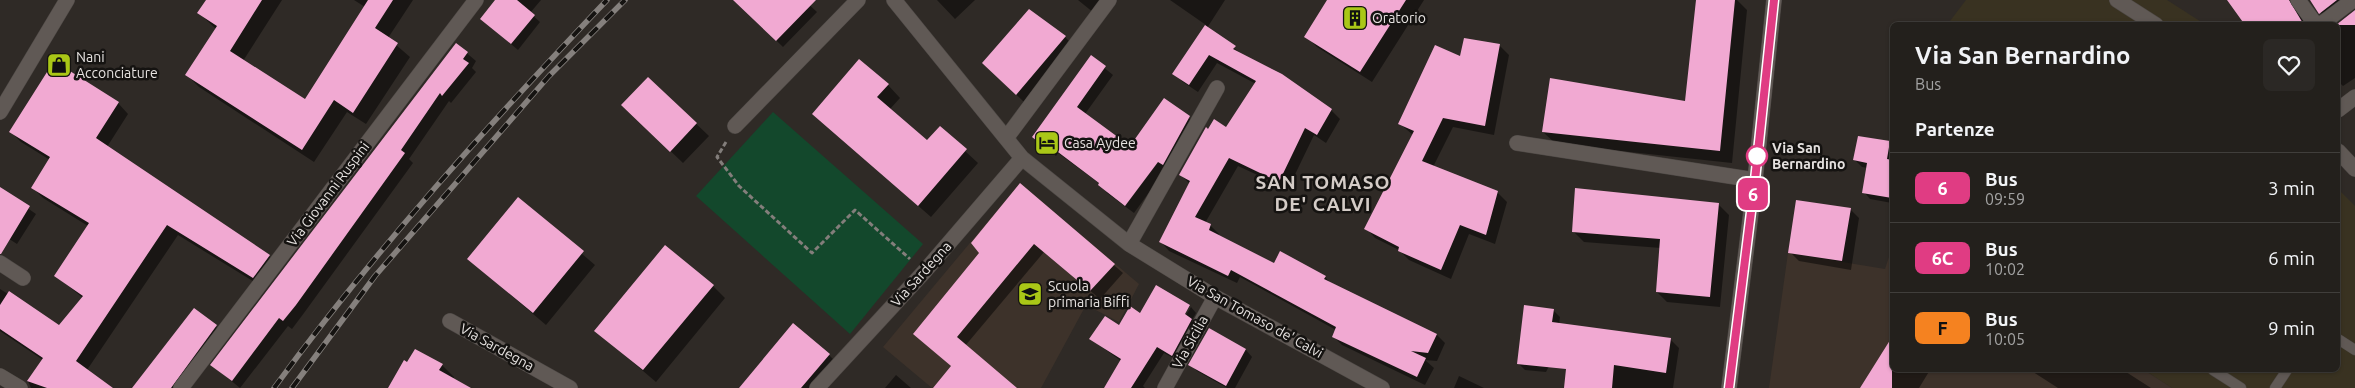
<!DOCTYPE html>
<html lang="it">
<head>
<meta charset="utf-8">
<style>
  :root { --surface:#23201c; --page:#2b2825; --text:#f1f3f6; --muted:#a3a3a3; --line:#403e3b }
  body { margin:0; font-family:Ubuntu,sans-serif; background:var(--page); color:var(--text); height:100vh; display:flex; flex-direction:column; font-size:19px; white-space:nowrap }
  * { box-sizing:border-box; margin:0 }
  p { font-size:16px; color:var(--muted) }
  .icon { flex:none; width:28px; height:28px; fill:none; stroke:currentColor; stroke-width:2; stroke-linecap:round; stroke-linejoin:round }
  .map { position:relative; flex:1; overflow:hidden }
  .sheet { position:absolute; left:1890px; top:22px; width:450px; height:350px; display:flex; flex-direction:column; background:var(--surface); border-radius:8px; box-shadow:0 1px 4px #0004,0 0 0 1px var(--line) }
  .sheet>* { flex:none }
  .badge { padding:0 10px; border-radius:8px; font-size:18px; line-height:32px }
  .map>.badge { position:absolute; translate:-50% -50%; box-shadow:0 0 0 2px #fff }
  h2 { padding:0 25px; font-size:19px; line-height:45px }
  .round { display:grid; place-items:center; flex:none; width:52px; height:52px; border-radius:8px; background:var(--page) }
  .headline { display:flex; align-items:center; justify-content:space-between; height:85px; padding:0 25px }
  h1 { font-size:24px; font-weight:600; line-height:38px }
  ul { padding:0; list-style:none }
  li { display:flex; align-items:center; gap:15px; height:70px; padding:0 25px; border-top:1px solid var(--line) }
  li div { flex:1 }
  li b { display:block; font-size:19px }
  li em { font-style:normal }
  li .badge { min-width:55px; font-weight:700; text-align:center }
  .map>svg:first-child { display:block }
  .commercial { fill:#393221 }
  .built { fill:#3d322a }
  .green { fill:#13482c }
  .shadow { fill:#0007 }
  .building { fill:#f1a9d2 }
  .lines { fill:none; stroke-linecap:round; stroke-linejoin:round }
  .lane-casing { stroke:#4d4845; stroke-width:11 }
  .street-casing { stroke:#4d4845; stroke-width:16 }
  .secondary-casing { stroke:#4d4845; stroke-width:16 }
  .path { stroke:#837e7b; stroke-width:3; stroke-dasharray:5 2.5; stroke-linecap:butt }
  .lane { stroke:#605955; stroke-width:10 }
  .street { stroke:#605955; stroke-width:15 }
  .secondary { stroke:#605955; stroke-width:15 }
  .rail-casing { stroke:#85807d; stroke-width:5.5 }
  .rail { stroke:#151311; stroke-width:4; stroke-dasharray:11; stroke-linecap:butt }
  .line-casing { stroke:#fff; stroke-width:11 }
  .line { stroke:#e03c83; stroke-width:8 }
  .stop-dot { fill:#fff; stroke:#e03c83; stroke-width:2.5 }
  .labels { text-anchor:middle; stroke-width:5; stroke-linejoin:round; paint-order:stroke }
  .poi-label { font-size:14px; fill:#e6e2e0; stroke:#151311; text-anchor:start }
  .stop-label { font-size:14px; font-weight:bold; fill:#e6e2e0; stroke:#151311; text-anchor:start }
  .street-label { font-size:14px; fill:#e6e2e0; stroke:#151311 }
  .district-label { font-size:19px; font-weight:bold; letter-spacing:1px; fill:#d4ccc7; stroke:#151311 }
</style>
</head>
<body>
<div class="map">
<svg width="2355" height="388" viewBox="0 0 2355 388">
  <rect width="100%" height="100%" fill="#2f2a26"/>
  <!-- commercial -->
  <path class="commercial" d="M1966 0H2167L2206 25H1947Z
    M2338 189 2355 206V388H2172L2144 370H2338Z"/>
  <!-- built -->
  <path class="built" d="M1020 183 1139 284 1119 322 1086 305 1041 388H932L883 347Z
    M1892 248V370H2144L2172 388H1769L1788 253 1885 269Z"/>
  <!-- green -->
  <path class="green" d="M773 112 923 244 850 334 696 196Z"/>
  <!-- shadow -->
  <path class="shadow" d="M208 0H282L243 61 306 101 365 7 354 0H413L388 38 410 57 366 124 347 112 314 162 199 87 187 75 216 29 199 13Z
    M497 0H541L530 13 540 22 518 50 481 19Z
    M735 0H804L817 12 783 47Z
    M937 0H975L955 19Z
    M1078 0H1104L1094 13Z
    M1170 0H1225L1207 28 1243 55 1331 110 1340 119 1326 143 1314 135 1288 189 1238 166 1205 223 1210 225 1219 234 1218 236 1275 265 1325 277 1332 285 1437 335 1445 343 1437 361 1425 360 1434 368 1425 385 1342 345 1333 336 1336 330 1240 277 1237 283 1169 251 1161 242 1190 184 1180 174 1208 130 1227 128 1256 84 1217 63 1198 92 1183 82 1174 74 1206 25Z
    M1329 0H1424L1372 82 1317 47 1306 36Z
    M1697 0H1737L1747 10 1732 163 1556 144 1543 132 1686 103Z
    M2229 0H2308L2301 1 2297 11 2306 25H2246Z
    M2310 0H2355L2329 22Z
    M2355 10V78L2343 86 2338 81 2336 25Z
    M1065 37 1074 46 1025 103 984 63Z
    M456 44 476 61 472 68 476 72 451 103 449 101 409 159 413 163 304 313 292 329 288 326 240 388 212 365Z
    M1499 45 1509 55 1494 135 1453 127 1433 167 1497 192 1507 202 1495 244 1469 234 1451 279 1409 260 1399 250 1375 238 1366 228 1413 135 1399 123 1461 58Z
    M1091 57 1113 75 1085 114 1130 148 1165 100 1198 125 1134 213 1107 193 1100 184 1058 153 1056 156 1034 137Z
    M648 78 709 136 683 163 635 117Z
    M888 85 900 98 890 109 927 142 940 128 978 163 931 217 813 114Z
    M118 103 128 114 107 147 269 256 280 267 264 288 178 235 87 370 111 388H31L28 381 43 360 0 331V289L59 326 83 298 56 276 88 226 43 198 33 188 50 160 21 142 11 132Z
    M1859 137 1890 143 1892 145V203L1870 199 1864 192 1868 168 1862 167 1855 160Z
    M1021 185 1123 273 1100 299 1044 252 965 346 960 374 915 334 981 254Z
    M0 189 36 214 17 244 0 233Z
    M518 199 595 265 546 325 468 259Z
    M1718 204 1729 215 1720 307 1667 302 1657 292 1661 248 1584 242 1573 231Z
    M1850 209 1859 218 1851 270 1799 261 1790 252Z
    M713 286 725 298 656 382 596 331Z
    M1157 287 1190 306 1181 319 1183 320 1191 307 1196 313 1192 320 1198 326 1179 361 1164 353 1143 386 1145 388H1105L1121 361 1091 339 1140 314Z
    M195 310 227 336 188 388H134Z
    M1553 310 1560 317 1559 324 1567 331 1546 372 1525 370 1518 363Z
    M1572 326 1670 339 1679 348 1673 388H1565Z
    M1209 330 1246 350 1252 357 1235 388H1227L1197 371 1190 364Z
    M1892 339V370H1930L1919 388H1862Z
    M829 355 838 364 818 388H741Z
    M442 365 454 377 453 379 469 388H395Z
    M2030 370H2123L2151 388H2058Z
    M896 375 911 388H885Z
    M1459 376 1484 388H1454Z"/>
  <!-- building -->
  <path class="building" d="M206 0H262L230 51 305 99 368 0H393L375 28 398 43 353 113 334 100 302 150 185 75 217 26 197 13Z
    M495 0H517L535 15 511 44 480 19Z
    M733 0H816L776 41Z
    M1327 0H1406L1360 72 1304 37Z
    M1696 0H1735L1720 151 1542 132 1550 78 1685 101Z
    M2227 0H2289L2304 25H2245Z
    M2310 0H2337L2319 14Z
    M1029 9 1066 36 1016 95 982 63Z
    M2355 10V25H2336Z
    M1205 25 1236 46 1233 49 1282 74 1332 109 1317 135 1305 128 1279 182 1229 158 1195 217 1211 224 1209 230 1274 263 1280 251 1326 276 1324 279 1437 334 1428 353 1411 351 1426 358 1417 377 1332 337 1336 327 1231 270 1228 276 1159 242 1190 181 1179 175 1206 127 1208 129 1214 119 1226 127 1256 81 1209 55 1189 85 1172 74Z
    M1464 38 1500 44 1485 126 1443 118 1422 161 1498 191 1486 235 1460 225 1441 270 1398 251 1399 247 1364 229 1414 131 1398 124 1435 45 1460 56Z
    M456 43 468 52 463 59 469 63 442 96 440 93 401 150 405 153 296 305 283 321 279 318 232 381 210 365Z
    M1091 55 1106 66 1077 107 1130 146 1164 98 1190 116 1163 165 1158 162 1125 206 1098 185 1099 183 1050 146 1047 149 1032 137Z
    M859 59 889 84 877 97 927 140 940 126 967 149 918 206 812 114Z
    M54 61 119 102 96 138 270 255 253 278 167 225 76 361 113 388H47L27 381 43 358 0 329V305L9 291 59 325 83 296 54 276 89 223 31 188 50 157 9 132Z
    M648 77 697 123 670 152 621 105Z
    M1858 136 1890 141 1887 159 1892 160V198L1862 193 1867 163 1853 160Z
    M1020 183 1115 264 1090 291 1034 244 957 337 1017 388H933L951 366 913 334 979 253 971 243Z
    M0 187 30 206 1 254H0Z
    M1575 188 1719 203 1710 297 1656 292 1660 239 1572 232Z
    M518 197 584 251 533 313 467 259Z
    M1796 200 1851 208 1842 261 1788 253Z
    M665 245 714 285 643 370 594 331Z
    M1156 285 1190 305 1185 314 1192 319 1172 356 1157 347 1131 388H1104L1121 359 1089 339 1105 316 1119 325 1130 306 1140 313Z
    M1524 305 1554 309 1552 322 1671 338 1666 373 1614 365 1612 388H1564L1566 369 1517 364Z
    M194 308 217 325 171 388H132Z
    M793 323 830 354 801 388H739Z
    M1209 328 1246 349 1226 386 1188 365Z
    M1892 337V388H1860Z
    M415 349 443 364 439 370 471 388H388L404 360 407 362Z"/>
  <g class="lines">
    <defs>
      <path id="lane" d="M2338 339 2355 350
        M2213 370 2241 388
        M2275 388 2287 370"/>
      <path id="street" d="M894 0 1022 158 1129 244 1215 297 1382 388
        M2298 0 2316 25
        M2320 25 2353 0
        M735 126 858 0
        M1007 137 1109 0
        M1517 143 1755 180
        M2338 151 2355 169
        M1129 244 1217 88
        M0 263 23 278
        M450 321 570 388
        M0 376 20 388
        M181 388 476 0
        M817 388 924 272 1022 158
        M1165 388 1215 297"/>
      <path id="secondary" d="M2117 0 2156 25
        M2338 110 2355 97
        M0 112 67 0
        M1729 388 1755 180 1774 0"/>
    </defs>
    <!-- lane casing -->
    <use href="#lane" class="lane-casing"/>
    <!-- street casing -->
    <use href="#street" class="street-casing"/>
    <!-- secondary casing -->
    <use href="#secondary" class="secondary-casing"/>
    <!-- path -->
    <path class="path" d="M726 142 717 157 739 186 812 253 855 210 910 259"/>
    <!-- lane -->
    <use href="#lane" class="lane"/>
    <!-- street -->
    <use href="#street" class="street"/>
    <!-- secondary -->
    <use href="#secondary" class="secondary"/>
    <defs>
      <path id="rail" d="M274 388C375 250 489 124 607 0
        M292 388 375 276 549 76 625 0"/>
    </defs>
    <!-- rail casing -->
    <use href="#rail" class="rail-casing"/>
    <!-- rail -->
    <use href="#rail" class="rail"/>
  </g>
  <g class="lines">
    <defs>
      <path id="line" d="M1729 388 1755 180 1774 0"/>
    </defs>
    <!-- line casing -->
    <use href="#line" class="line-casing"/>
    <!-- line -->
    <use href="#line" class="line"/>
  </g>
  <!-- icons -->
  <defs>
    <symbol id="building-square" viewBox="-11 -11 22 22"><rect x="-9" y="-9" width="18" height="18" rx="4" fill="#aac717" stroke="#151311"/><path d="M-4-6H4V6H1V3H-1V6H-4ZM-2.5-4.3h1.7v1.8h-1.7ZM.8-4.3h1.7v1.8H.8ZM-2.5-1h1.7V.8h-1.7ZM.8-1h1.7V.8H.8Z" fill="#111"/></symbol>
    <symbol id="shop-square" viewBox="-11 -11 22 22"><rect x="-9" y="-9" width="18" height="18" rx="4" fill="#aac717" stroke="#151311"/><path d="M-5-2.5h2.3a2.7 3.5 0 0 1 5.4 0H5L5.5 6h-11ZM-1.5-2.5h3a1.5 2.3 0 0 0-3 0Z" fill="#111"/></symbol>
    <symbol id="hotel-square" viewBox="-11 -11 22 22"><rect x="-9" y="-9" width="18" height="18" rx="4" fill="#aac717" stroke="#151311"/><path d="M-6-4.5h1.5V1H6V5H4.5V3h-9V5H-6ZM-4 0a1.8 1.8 0 1 1 3.6 0ZM.5 0V-2.5h3Q6-2.5 6 0Z" fill="#111"/></symbol>
    <symbol id="school-square" viewBox="-11 -11 22 22"><rect x="-9" y="-9" width="18" height="18" rx="4" fill="#aac717" stroke="#151311"/><path d="M0-5L7-2L0 1L-7-2ZM-4 1L0 2.5L4 1V4Q0 6-4 4Z" fill="#111"/></symbol>
  </defs>
  <g fill-rule="evenodd">
    <use href="#building-square" x="1341" y="4" width="28" height="28"/>
    <use href="#shop-square" x="45" y="51" width="28" height="28"/>
    <use href="#hotel-square" x="1033" y="129" width="28" height="28"/>
    <use href="#school-square" x="1016" y="280" width="28" height="28"/>
  </g>
  <!-- markers -->
  <circle class="stop-dot" cx="1757" cy="156" r="10"/>
  <g class="labels">
    <!-- poi labels -->
    <g class="poi-label">
      <text x="1372" y="23">Oratorio</text>
      <text x="76" y="62">Nani<tspan x="76" dy="16">Acconciature</tspan></text>
      <text x="1064" y="148">Casa Aydee</text>
      <text x="1048" y="291">Scuola<tspan x="1048" dy="16">primaria Biffi</tspan></text>
    </g>
    <!-- stop labels -->
    <g class="stop-label">
      <text x="1772" y="153">Via San<tspan x="1772" dy="16">Bernardino</tspan></text>
    </g>
    <!-- street labels -->
    <g class="street-label">
      <text transform="translate(328 194) rotate(-53)" y="5">Via Giovanni Ruspini</text>
      <text transform="translate(921 274) rotate(-48)" y="5">Via Sardegna</text>
      <text transform="translate(1255 317) rotate(29)" y="5">Via San Tomaso de' Calvi</text>
      <text transform="translate(1190 342) rotate(-61)" y="5">Via Sicilia</text>
      <text transform="translate(497 347) rotate(29)" y="5">Via Sardegna</text>
    </g>
    <!-- district labels -->
    <g class="district-label">
      <text x="1323" y="189">SAN TOMASO<tspan x="1323" dy="22">DE' CALVI</tspan></text>
    </g>
  </g>
</svg>
<b class="badge" style="left:1753px;top:194px;background:#e03c83;color:#fff">6</b>
<section class="sheet">
<div class="headline"><div><h1>Via San Bernardino</h1><p>Bus</p></div><a class="round"><svg class="icon" aria-label="heart" viewBox="0 0 24 24"><path d="M12 20l-8-8c-3-5 5-10 8-4 3-6 11-1 8 4z"/></svg></a></div>
<h2>Partenze</h2>
<ul>
<li><span class="badge" style="background:#e03c83;color:#fff">6</span><div><b>Bus</b><p>09:59</p></div><em>3 min</em></li>
<li><span class="badge" style="background:#e03c83;color:#fff">6C</span><div><b>Bus</b><p>10:02</p></div><em>6 min</em></li>
<li><span class="badge" style="background:#f58220;color:#111">F</span><div><b>Bus</b><p>10:05</p></div><em>9 min</em></li>
</ul>
</section>
</div>
</body>
</html>
